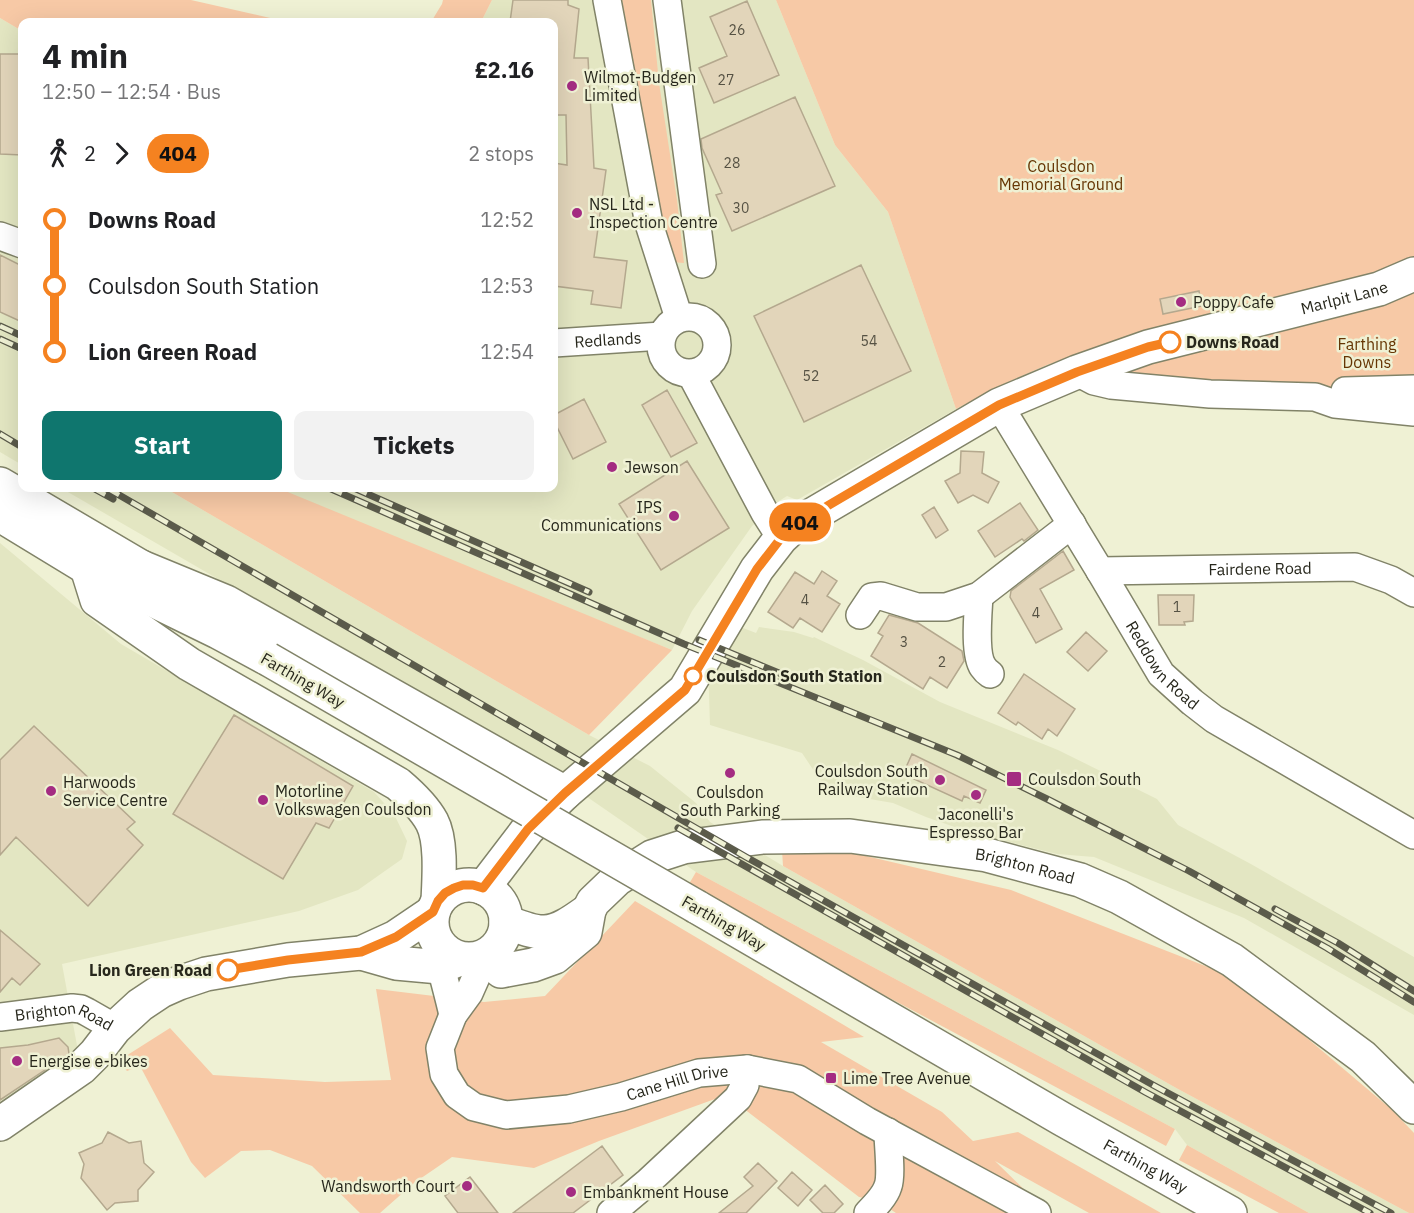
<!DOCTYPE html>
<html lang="en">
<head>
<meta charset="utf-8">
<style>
  :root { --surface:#fff; --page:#f2f2f2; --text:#202124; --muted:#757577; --accent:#0f766e }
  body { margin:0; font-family:"IBM Plex Sans",sans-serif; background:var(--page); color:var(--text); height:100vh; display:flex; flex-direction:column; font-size:22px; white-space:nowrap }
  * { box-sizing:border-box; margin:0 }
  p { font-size:20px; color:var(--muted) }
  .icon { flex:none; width:33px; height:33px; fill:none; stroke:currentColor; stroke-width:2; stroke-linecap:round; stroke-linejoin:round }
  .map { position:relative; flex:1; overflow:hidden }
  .sheet { position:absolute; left:18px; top:18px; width:540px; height:474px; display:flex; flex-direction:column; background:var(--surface); border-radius:12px; box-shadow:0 6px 24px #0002 }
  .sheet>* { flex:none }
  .badge { padding:0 12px; border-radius:20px; font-size:21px; line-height:39px }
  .map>.badge { position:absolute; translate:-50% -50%; box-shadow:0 0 0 3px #fff }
  .legs { display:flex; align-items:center; gap:9px; height:66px; padding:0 24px; font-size:20px }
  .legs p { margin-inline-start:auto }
  .overview { display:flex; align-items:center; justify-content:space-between; height:102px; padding:0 24px }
  h1 { font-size:33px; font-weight:800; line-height:45px }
  .button { display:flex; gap:12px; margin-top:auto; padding:12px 24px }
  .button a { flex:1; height:69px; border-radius:12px; background:var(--accent); color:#fff; font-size:24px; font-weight:800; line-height:69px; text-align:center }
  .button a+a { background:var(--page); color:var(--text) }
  ul { padding:0 24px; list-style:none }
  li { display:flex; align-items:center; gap:21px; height:66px; font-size:22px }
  li i { display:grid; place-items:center; width:9px; height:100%; margin:0 8px; background:currentColor }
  li i::after { content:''; width:15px; height:15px; margin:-8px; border:4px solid; border-radius:50%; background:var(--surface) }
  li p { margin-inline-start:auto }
  li:first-child i { background:linear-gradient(#0000 50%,currentColor 0) }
  li:last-child i { background:linear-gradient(currentColor 50%,#0000 0) }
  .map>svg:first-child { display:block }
  .built { fill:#e3e6c2 }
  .green { fill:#f7c9a6 }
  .building { fill:#e2d5ba; stroke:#b4a88e; stroke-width:1.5 }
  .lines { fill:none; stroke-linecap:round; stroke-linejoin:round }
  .minor-casing { stroke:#818368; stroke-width:30 }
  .major-casing { stroke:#818368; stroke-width:36 }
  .highway-casing { stroke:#818368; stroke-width:36 }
  .minor { stroke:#fff; stroke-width:27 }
  .major { stroke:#fff; stroke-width:33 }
  .highway { stroke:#fff; stroke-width:33 }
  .rail-casing { stroke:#5b5b4b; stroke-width:7 }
  .rail { stroke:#eff1d4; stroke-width:4.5; stroke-dasharray:14; stroke-linecap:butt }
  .highway-bridge-casing { stroke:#818368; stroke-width:36; stroke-linecap:butt }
  .highway-bridge { stroke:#fff; stroke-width:33 }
  .line-1-casing { stroke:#fff; stroke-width:14 }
  .line-1 { stroke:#f58220; stroke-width:9 }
  .poi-dot { fill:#a42c82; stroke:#eff1d4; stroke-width:2 }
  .stop-1-dot { fill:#fff; stroke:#f58220; stroke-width:3 }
  .labels { text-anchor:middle; stroke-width:5; stroke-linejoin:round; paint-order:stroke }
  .number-label { font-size:14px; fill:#565244 }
  .poi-label { font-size:16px; fill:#27271c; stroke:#eff1d4; text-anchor:start }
  .park-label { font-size:16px; fill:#663604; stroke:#eff1d4 }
  .street-label { font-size:16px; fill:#27271c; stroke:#eff1d4 }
  .stop-label { font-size:16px; font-weight:bold; fill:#27271c; stroke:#eff1d4; text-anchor:start }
</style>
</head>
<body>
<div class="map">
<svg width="1414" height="1213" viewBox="0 0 1414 1213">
  <rect width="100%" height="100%" fill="#eff1d4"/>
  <!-- built -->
  <path class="built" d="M492 0H776L835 145 888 212 956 409 797 500 787 496 779 501 752 526 692 611 672 650 269 488H554V22H481Z
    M0 18 22 31V465L0 452Z
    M61 488H165L589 735 650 766 696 803 710 822 783 866 1178 1089 1409 1213H1309L1187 1145 1175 1129 696 872 548 770Z
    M0 543 121 644 374 792 394 814 407 841 402 859 358 890 299 911 62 964 78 1051 0 1109Z
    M742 625 743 628 756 633 759 627 794 632 813 638 814 637 863 660 940 702 1058 750 1157 799 1178 825 1249 863 1414 957V1015L1244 918 1094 857 1057 854 966 831 926 817 893 803 829 792 812 768 802 753 710 725 708 664Z"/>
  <!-- green -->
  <path class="green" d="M0 0H191L279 20 282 22H22V31L0 18Z
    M443 0H492L481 22H431L442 4Z
    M622 0H651L659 83 677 200 684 263 671 262 658 216Z
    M776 0H1414V257L1393 268 1360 280 1091 349 1047 365 1008 382 956 409 888 212 835 145Z
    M1414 293V405L1112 372 1406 295Z
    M165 488H278L672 650 589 735Z
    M782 850 849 852 1011 890 1236 978 1391 1109 1414 1133V1213H1409L1178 1089 783 866Z
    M696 872 1175 1129 1166 1146 686 889Z
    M635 901 864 1037 821 1042 942 1112 973 1141 1018 1132 1161 1213H1089L995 1161 1048 1213H896L878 1201 859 1197 726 1095 599 1141 534 1168 452 1157 414 1183 380 1213H360L312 1166 270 1150 241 1151 205 1178 191 1162 140 1066 127 1071 118 1061 170 1028 213 1075 325 1082 391 1080 376 989 484 1002 545 996Z
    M1187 1145 1309 1213H1279L1179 1160Z"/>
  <!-- building -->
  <path class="building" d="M513 0H568V5L579 9 574 58H588L594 168 606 170 594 257 627 261 621 308 591 304 593 291 554 286V163L567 165 566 115H554V22H510Z
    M747 1 779 75 714 103 699 68 727 56 710 17Z
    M0 54H22V155L0 154Z
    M795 97 835 186 732 231 716 195 722 193 702 148 701 139Z
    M0 255 22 266V322L0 312Z
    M861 265 911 371 804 422 754 316Z
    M1199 291 1202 306 1163 314 1160 299Z
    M667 390 697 443 671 457 642 405Z
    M584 399 606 442 573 459 554 421V415Z
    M961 451 984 452 982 473 999 482 988 503 973 495 958 503 945 481 960 473Z
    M687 461 729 528 661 570 619 504Z
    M1020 503 1038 530 1024 541 1022 539 995 557 978 531Z
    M934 507 948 530 936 538 922 515Z
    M1063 551 1074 570 1040 589 1062 629 1036 643 1010 597 1011 591Z
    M822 571 837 581 827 596 840 604 822 632 800 618 793 628 768 612 795 572 814 584Z
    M1158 595H1194L1193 621 1184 622 1185 625H1159Z
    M889 615 918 623 962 651 964 661 947 688 930 677 923 689 871 656 883 636 878 633Z
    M1086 632 1107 651 1088 671 1067 652Z
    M1024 674 1075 709 1057 736 1048 729 1042 739 1018 722 1016 725 998 713Z
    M234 715 353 786 329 828 316 823 283 879 173 814Z
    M34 726 135 822 127 829 143 845 88 906 16 837 0 855V760Z
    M912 754 986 790 980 803 964 796 962 801 903 774Z
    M0 930 40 964 20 985 12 978 0 992Z
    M59 1038 68 1047 69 1054 0 1100V1048L28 1045Z
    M108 1132 129 1143 141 1141 144 1163 154 1172 138 1190V1201L115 1203 107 1210 81 1178 84 1164 79 1153 102 1143Z
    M602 1146 623 1175 573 1213H513Z
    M758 1163 777 1181 746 1213H719L753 1186 744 1177Z
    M792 1172 812 1190 798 1206 778 1188Z
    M470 1177 498 1213H458L445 1196Z
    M825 1185 843 1204 834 1213H823L810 1200Z"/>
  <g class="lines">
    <defs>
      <g id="minor">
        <path d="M607 0 649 224 679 318"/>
        <path d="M667 0 702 264"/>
        <path d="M0 236 22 244"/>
        <circle cx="689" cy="345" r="28"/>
        <path id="s1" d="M554 343 662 336"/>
        <path d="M1077 372 1094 381 1111 385 1210 394 1315 397 1335 404 1414 412"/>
        <path d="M691 374 765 513 781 538"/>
        <path d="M1345 391 1414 389"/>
        <path id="s2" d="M999 405 1100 571 1161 674 1192 702 1214 719 1414 835"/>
        <path id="s3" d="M1100 571 1355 567 1391 580 1414 593"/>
        <path d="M979 596C978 613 974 654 983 667 985 670 987 672 990 674"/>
        <path d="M860 615 872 597 881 596 917 607H946L979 596 1072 524"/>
        <path d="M434 936C439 963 447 988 453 1015"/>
        <path id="s4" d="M485 957 469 993 453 1015 440 1048 444 1074 457 1095 474 1107 506 1115 569 1109 621 1097 699 1073 747 1069 798 1079 867 1121 1037 1213"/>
        <path id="s5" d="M0 1017 72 1008 81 1009 87 1012 115 1028"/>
        <path d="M611 1213 648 1182 738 1098 745 1085 747 1069"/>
        <path d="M868 1213C875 1206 885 1196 888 1186 892 1175 888 1145 888 1132"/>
      </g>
      <g id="major">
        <circle cx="469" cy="922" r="37"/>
        <path id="s6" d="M483 888 528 829 565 793 685 690 757 569 781 538 795 525 999 405 1077 372 1148 347 1379 289 1414 274"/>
        <path d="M506 922C517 926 534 933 545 932 561 931 576 919 589 910"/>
        <path d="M361 953 396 963 440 967 460 959"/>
        <path id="s7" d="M485 957 501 971 533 965 555 957 585 932 589 910 593 902 617 879 652 857 683 847 762 837 850 836 987 855 1080 880 1119 897 1232 960 1363 1057 1414 1107"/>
        <path d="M0 1124 81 1068 95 1054 115 1028 140 1005 161 991 179 983 206 974 288 960 361 953 396 937 433 912"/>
      </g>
      <g id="highway">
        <path d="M0 484 141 567 157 580"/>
        <path d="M0 515 87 568 218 632 268 659"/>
        <path d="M141 567 226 602 565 793"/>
        <path d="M87 568 97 600 189 664 398 784C411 795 424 807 432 822 442 841 439 879 438 901"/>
        <path id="s8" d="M697 907 1062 1119 1230 1213"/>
      </g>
    </defs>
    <!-- minor casing -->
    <use href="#minor" class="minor-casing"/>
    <!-- major casing -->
    <use href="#major" class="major-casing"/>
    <!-- highway casing -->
    <use href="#highway" class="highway-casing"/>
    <!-- minor -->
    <use href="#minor" class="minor"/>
    <!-- major -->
    <use href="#major" class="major"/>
    <!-- highway -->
    <use href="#highway" class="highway"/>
    <defs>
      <path id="rail" d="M0 326 22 336
        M0 339 22 349
        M0 434 22 447
        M93 488 113 499
        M107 488 746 857 1153 1085 1391 1213
        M329 488 684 644 957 755 1047 799 1189 871 1327 948 1414 1002
        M354 488 589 592
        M699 640 779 673
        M678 828 1145 1092 1370 1213
        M1275 909 1338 943 1414 991"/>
    </defs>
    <!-- rail casing -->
    <use href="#rail" class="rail-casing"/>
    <!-- rail -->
    <use href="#rail" class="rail"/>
    <defs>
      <path id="highway-bridge" d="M268 659 697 907"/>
    </defs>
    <!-- highway-bridge casing -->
    <use href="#highway-bridge" class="highway-bridge-casing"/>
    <!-- highway-bridge -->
    <use href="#highway-bridge" class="highway-bridge"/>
  </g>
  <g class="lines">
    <defs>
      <path id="line-1" d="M228 970 288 960 361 952 396 937 433 912 438 901 445 893 454 888 463 885H473L483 888 528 829 565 793 685 690 757 569 781 538 795 525 999 405 1077 372 1148 347 1170 342"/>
    </defs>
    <!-- line-1 casing -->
    <use href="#line-1" class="line-1-casing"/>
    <!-- line-1 -->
    <use href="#line-1" class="line-1"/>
  </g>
  <!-- markers -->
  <g class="poi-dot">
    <circle cx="572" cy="86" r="6"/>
    <circle cx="577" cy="213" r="6"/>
    <circle cx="1181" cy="302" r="6"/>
    <circle cx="612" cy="467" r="6"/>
    <circle cx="674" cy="516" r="6"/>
    <circle cx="730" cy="773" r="6"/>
    <rect x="1006" y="771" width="16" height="16" rx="3"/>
    <circle cx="940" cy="780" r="6"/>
    <circle cx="51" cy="791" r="6"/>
    <circle cx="976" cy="795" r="6"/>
    <circle cx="263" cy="800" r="6"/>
    <circle cx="17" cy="1061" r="6"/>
    <rect x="825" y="1072" width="12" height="12" rx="3"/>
    <circle cx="467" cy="1186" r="6"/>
    <circle cx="571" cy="1192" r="6"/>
  </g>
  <g class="stop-1-dot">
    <circle cx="1170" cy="342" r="10"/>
    <circle cx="693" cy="676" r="8"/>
    <circle cx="228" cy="970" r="10"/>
  </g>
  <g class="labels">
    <!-- number labels -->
    <g class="number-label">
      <text x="737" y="35">26</text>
      <text x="726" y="85">27</text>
      <text x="732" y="168">28</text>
      <text x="741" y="213">30</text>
      <text x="869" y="346">54</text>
      <text x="811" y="381">52</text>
      <text x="805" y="605">4</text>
      <text x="1177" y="612">1</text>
      <text x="1036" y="618">4</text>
      <text x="904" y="647">3</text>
      <text x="942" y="667">2</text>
    </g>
    <!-- poi labels -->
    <g class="poi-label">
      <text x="584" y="83">Wilmot-Budgen<tspan x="584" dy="18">Limited</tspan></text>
      <text x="589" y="210">NSL Ltd -<tspan x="589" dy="18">Inspection Centre</tspan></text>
      <text x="1193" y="308">Poppy Cafe</text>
      <text x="624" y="473">Jewson</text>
      <text x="662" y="513" text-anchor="end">IPS<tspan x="662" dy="18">Communications</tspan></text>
      <text x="928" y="777" text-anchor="end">Coulsdon South<tspan x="928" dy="18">Railway Station</tspan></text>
      <text x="1028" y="785">Coulsdon South</text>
      <text x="63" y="788">Harwoods<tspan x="63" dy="18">Service Centre</tspan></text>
      <text x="275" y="797">Motorline<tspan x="275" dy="18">Volkswagen Coulsdon</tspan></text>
      <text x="730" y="798" text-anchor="middle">Coulsdon<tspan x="730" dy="18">South Parking</tspan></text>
      <text x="976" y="820" text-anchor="middle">Jaconelli's<tspan x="976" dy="18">Espresso Bar</tspan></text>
      <text x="29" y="1067">Energise e-bikes</text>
      <text x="843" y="1084">Lime Tree Avenue</text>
      <text x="455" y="1192" text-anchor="end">Wandsworth Court</text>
      <text x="583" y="1198">Embankment House</text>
    </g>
    <!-- park labels -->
    <g class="park-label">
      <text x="1061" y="172">Coulsdon<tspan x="1061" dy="18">Memorial Ground</tspan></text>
      <text x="1367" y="350">Farthing<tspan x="1367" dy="18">Downs</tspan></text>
    </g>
    <!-- street labels -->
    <g class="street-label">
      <text dy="6" stroke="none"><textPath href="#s6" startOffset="1082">Marlpit Lane</textPath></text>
      <text dy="6" stroke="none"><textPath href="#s1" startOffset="54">Redlands</textPath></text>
      <text dy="6" stroke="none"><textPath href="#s3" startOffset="160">Fairdene Road</textPath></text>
      <text dy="6" stroke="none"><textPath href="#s2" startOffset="308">Reddown Road</textPath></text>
      <text transform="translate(303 680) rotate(30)" y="6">Farthing Way</text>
      <text dy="6" stroke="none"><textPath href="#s7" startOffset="600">Brighton Road</textPath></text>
      <text transform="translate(724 923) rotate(30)" y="6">Farthing Way</text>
      <text dy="6" stroke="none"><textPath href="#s5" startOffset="66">Brighton Road</textPath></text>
      <text dy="6" stroke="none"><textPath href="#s4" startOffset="382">Cane Hill Drive</textPath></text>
      <text dy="6" stroke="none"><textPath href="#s8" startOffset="518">Farthing Way</textPath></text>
    </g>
    <!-- stop labels -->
    <g class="stop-label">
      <text x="1186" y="348">Downs Road</text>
      <text x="706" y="682">Coulsdon South Station</text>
      <text x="212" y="976" text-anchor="end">Lion Green Road</text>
    </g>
  </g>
</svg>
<b class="badge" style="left:800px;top:522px;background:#f58220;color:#111">404</b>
<section class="sheet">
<div class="overview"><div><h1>4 min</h1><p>12:50 – 12:54 · Bus</p></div><b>£2.16</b></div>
<div class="legs"><svg class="icon" aria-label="walk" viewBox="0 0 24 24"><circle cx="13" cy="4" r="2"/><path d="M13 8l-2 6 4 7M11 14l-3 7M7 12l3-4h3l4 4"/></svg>2<svg class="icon" aria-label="forward" viewBox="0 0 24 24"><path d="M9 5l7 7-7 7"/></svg><b class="badge" style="background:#f58220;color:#111">404</b><p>2 stops</p></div>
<ul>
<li><i style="color:#f58220"></i><b>Downs Road</b><p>12:52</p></li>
<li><i style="color:#f58220"></i><span>Coulsdon South Station</span><p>12:53</p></li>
<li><i style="color:#f58220"></i><b>Lion Green Road</b><p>12:54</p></li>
</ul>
<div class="button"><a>Start</a><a>Tickets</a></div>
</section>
</div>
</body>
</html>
